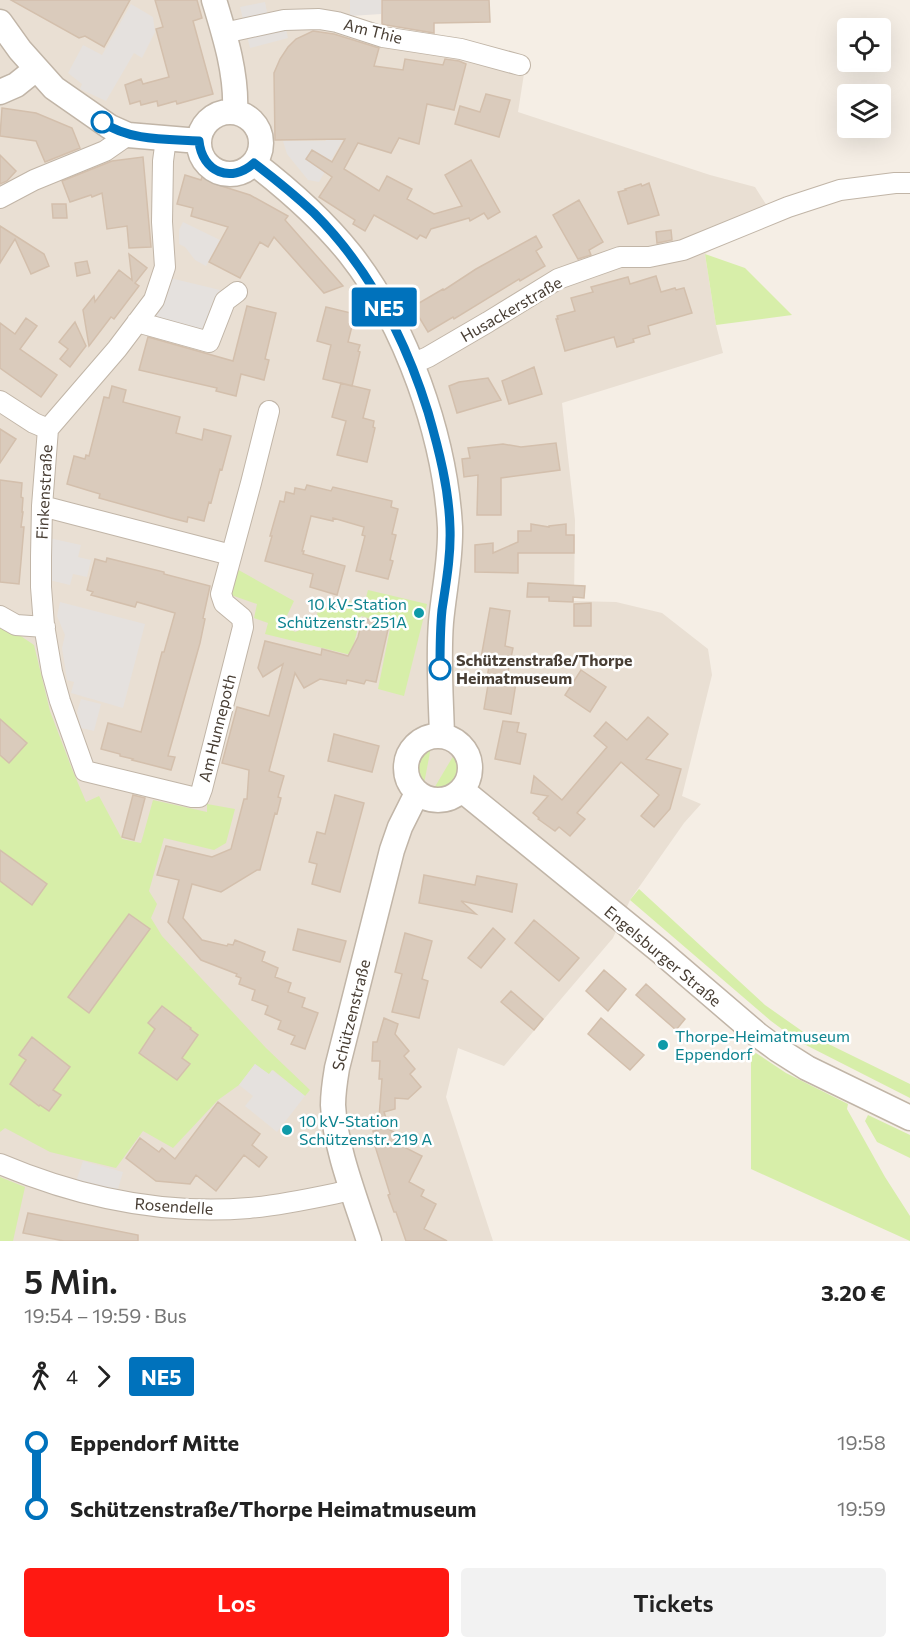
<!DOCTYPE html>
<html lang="de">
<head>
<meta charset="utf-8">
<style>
  :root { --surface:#fff; --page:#f2f2f2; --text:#222; --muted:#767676; --accent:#ff1912 }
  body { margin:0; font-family:Commissioner,sans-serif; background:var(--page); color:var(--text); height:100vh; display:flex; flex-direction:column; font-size:22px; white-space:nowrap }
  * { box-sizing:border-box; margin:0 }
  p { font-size:20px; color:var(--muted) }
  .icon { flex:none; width:33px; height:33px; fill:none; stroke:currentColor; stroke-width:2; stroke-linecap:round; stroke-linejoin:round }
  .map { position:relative; height:1241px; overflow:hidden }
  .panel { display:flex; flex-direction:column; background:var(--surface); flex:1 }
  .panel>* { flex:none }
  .badge { padding:0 12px; border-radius:4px; font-size:21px; line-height:39px }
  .fabs { position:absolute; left:837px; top:18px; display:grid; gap:12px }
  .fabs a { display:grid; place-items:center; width:54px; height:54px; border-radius:6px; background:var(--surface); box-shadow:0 6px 24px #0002; font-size:30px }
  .map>.badge { position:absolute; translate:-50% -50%; box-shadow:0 0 0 3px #fff }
  .legs { display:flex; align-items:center; gap:9px; height:66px; padding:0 24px; font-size:20px }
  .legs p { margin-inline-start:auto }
  .head { display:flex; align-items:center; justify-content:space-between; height:102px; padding:0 24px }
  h1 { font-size:33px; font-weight:600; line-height:45px }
  .action { display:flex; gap:12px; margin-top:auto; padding:12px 24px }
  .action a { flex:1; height:69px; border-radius:6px; background:var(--accent); color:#fff; font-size:24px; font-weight:600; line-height:69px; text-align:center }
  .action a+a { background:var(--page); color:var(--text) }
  ul { padding:0 24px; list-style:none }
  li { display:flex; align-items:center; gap:21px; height:66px; font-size:22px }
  li i { display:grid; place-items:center; width:9px; height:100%; margin:0 8px; background:currentColor }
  li i::after { content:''; width:15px; height:15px; margin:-8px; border:4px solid; border-radius:50%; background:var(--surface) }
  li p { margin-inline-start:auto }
  li:first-child i { background:linear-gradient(#0000 50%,currentColor 0) }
  li:last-child i { background:linear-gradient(currentColor 50%,#0000 0) }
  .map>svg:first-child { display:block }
  .residential { fill:#e9dfd3 }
  .green { fill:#d7eea9 }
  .parking { fill:#e5e1de }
  .building { fill:#dacbbc; stroke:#d3bfac; stroke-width:1.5 }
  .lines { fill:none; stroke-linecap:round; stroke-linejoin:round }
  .minor-casing { stroke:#c1b5a7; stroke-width:22 }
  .tertiary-casing { stroke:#c1b5a7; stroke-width:27 }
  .minor { stroke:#fff; stroke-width:20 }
  .tertiary { stroke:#fff; stroke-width:24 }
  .line-1-casing { stroke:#fff; stroke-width:14 }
  .line-1 { stroke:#0072bc; stroke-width:9 }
  .stop-1-dot { fill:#fff; stroke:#0072bc; stroke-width:3 }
  .culture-dot { fill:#0f9aa8; stroke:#fff; stroke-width:2 }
  .labels { text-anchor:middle; stroke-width:5; stroke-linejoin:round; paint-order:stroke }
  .street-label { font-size:16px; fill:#483e34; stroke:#fff }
  .culture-label { font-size:16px; fill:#0d838f; stroke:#fff; text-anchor:start }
  .stop-label { font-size:16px; font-weight:bold; fill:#483e34; stroke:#fff; text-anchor:start }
</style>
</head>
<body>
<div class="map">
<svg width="910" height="1241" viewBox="0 0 910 1241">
  <rect width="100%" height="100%" fill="#f5eee5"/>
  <!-- residential -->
  <path class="residential" d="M0 0H350V16L355 21 526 61 518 112 710 175 755 187 774 217 727 240 705 254 716 325 723 353 562 403 575 520 574 601 616 602 662 613 708 649 712 675 682 796 701 804 684 823 630 900 613 938 504 1066 458 1048 446 1097 493 1241H0Z"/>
  <!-- green -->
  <path class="green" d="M705 254 745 268 792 315 716 325Z
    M235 568 294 601 283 624 295 632 315 624 319 606 345 612 348 601 364 605 368 590 427 604 404 696 378 689 391 624 361 616 351 655 265 634 268 623 254 618 257 604 228 594Z
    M0 622 34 645 50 711 72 769 86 802 99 796 122 839 141 843 153 800 207 812V804L235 809 226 843 214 850 164 838 149 891 157 904 151 918 162 936 266 1048 310 1090 305 1096 273 1070 269 1075 255 1064 239 1085 218 1100 173 1148 143 1131 116 1168 50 1152 5 1128 0 1132Z
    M431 747 424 784C414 768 417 758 431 747Z
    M455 753C466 771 457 795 433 790Z
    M639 889 765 1005 802 1031 910 1084V1098L798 1041 771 1021 630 900Z
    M756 1053 786 1073 848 1104 847 1109 885 1177 910 1216V1241L751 1169V1056Z
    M868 1115 910 1135V1158L877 1142 865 1121Z
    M0 1177 25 1187 13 1241H0Z"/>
  <!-- parking -->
  <path class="parking" d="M350 0H381V14L350 16Z
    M265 2 269 22 284 20 288 38 250 48 240 7Z
    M131 4 153 17 155 32 142 58 134 53 106 101 80 89 82 84 68 73 83 45 102 55Z
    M326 125 350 127 319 182 308 180 287 154 283 141H326Z
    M183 222 220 240 206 266 195 260 185 247 179 244V230Z
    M166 277 220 290 208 338 154 325Z
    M49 538 81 545 78 557 91 560 87 577 73 574 70 585 49 580Z
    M60 602 145 624 123 708 71 693 74 682 67 680 62 648 65 635 57 616Z
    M81 699 101 704 94 731 81 728 77 712Z
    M255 1064 269 1074 272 1070 305 1096 277 1132 245 1106 253 1096 239 1085Z
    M83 1161 123 1172 115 1199 73 1190Z"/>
  <!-- building -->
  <path class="building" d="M11 0H130L104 47 85 36 79 38Z
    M155 0H197L202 18 193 21 213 94 177 104 176 101 158 106 157 101 141 105 140 101 130 104 125 85 141 79 143 84 169 77 156 29 163 27Z
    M382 0H489L490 22 434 23V33L386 25 382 24Z
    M313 31 334 34 379 48 374 66 403 70 405 59 443 65 445 59 459 61 466 64 454 110 427 104 419 144 399 138 391 153 358 143 344 169 379 191 387 176 412 189 407 199 434 214 462 206 445 175 471 160 500 212 488 219 484 213 470 221 469 218 431 229 426 238 420 235 417 239 374 215 365 231 353 224 355 220 319 197 332 177 306 159 312 150 332 162 345 139 275 140 274 73 280 59 288 47 296 39Z
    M486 94 510 100 499 137 455 124 460 106 480 112Z
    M2 108 36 113 72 128 80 148 45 162 36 141 0 136Z
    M0 155 16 171 7 181 0 184Z
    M143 157 151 247 129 248 127 226 107 229 102 193 92 197 91 195 70 202 62 181 112 161Z
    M185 175 201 180 202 177 216 181 215 184 250 195 288 216 285 220 343 286 324 293 274 237 268 247 260 242 240 278 209 262 228 227 191 216 193 208 177 204Z
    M649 183 659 215 628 224 618 192 626 190 625 189 641 184 642 186Z
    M579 200 603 242 589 250 591 255 578 259 553 215Z
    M52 204H66L67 218H53Z
    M0 226 44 254 49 266 31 274 15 239 0 263Z
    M671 230 672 240 657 243 656 232Z
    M536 236 542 247 536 251 545 266 520 281 519 279 454 319 453 317 428 332 419 317 413 321 407 310 443 289 444 290 476 269Z
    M129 254 147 268 135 283 139 286 114 319 111 317 89 346 83 310 94 296 95 302 119 270 132 280Z
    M87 261 90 273 77 276 75 263Z
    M656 276 661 292 675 288 676 290 684 288 692 313 648 326 650 334 633 339 634 342 617 347 614 337 565 351 556 319H558L557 316 575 311 571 298 593 292 591 287 628 277 630 284Z
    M247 306 276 313 265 359 269 360 264 380 241 374 236 396 216 391 217 388 139 370 148 337 233 361Z
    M326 307 355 314 348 342 360 345 358 351 360 352 352 386 323 379 331 345 317 341Z
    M26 318 37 326 20 349 57 375 41 397 0 368V323L15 334Z
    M75 322 86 346 70 367 60 359 68 349 59 342Z
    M534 367 542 394 509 404 502 381Z
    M488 378 501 400 457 413 449 386 459 382Z
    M341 383 370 390 363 418 374 421 373 427 375 428 367 462 337 455 346 421 332 417Z
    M112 386 126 390 123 402 180 417 176 433 202 440 204 429 231 436 222 470 220 469 211 503 209 502 204 521 188 517 187 522 171 518 99 498 100 494 67 484 74 456 85 459 86 455 89 456 104 397 109 398Z
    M0 429 16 439 0 463Z
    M556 443 560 470 501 478V515H477L478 475 464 477 462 459 470 458 468 448 503 444 521 447Z
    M0 480 22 483 21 497 23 498 22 512H23L21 527H24L19 584 0 582Z
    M307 485 331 491 333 487 392 501 391 507 398 509 392 534 396 535 390 560 393 561 388 579 356 571 365 536 362 535 364 527 333 518V521L311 516 302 551H304L303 554 345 566 337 595 310 587 313 574 265 561 272 536H270L280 501 284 502 286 492 294 494 295 488 305 490Z
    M531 524 549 527V526L566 524V535H574V553H518V573L475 572V545L493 543V553L518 542V531H531Z
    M107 558 164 572V574L210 586 203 618 205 619 200 643 168 756 175 757 171 770 132 760 133 759 120 756V754L101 749 108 723 141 732 162 652H164L175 613 137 602 135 607 91 595 93 592 87 590 95 559 106 562Z
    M528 583 585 586 584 598 573 597V602L549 601V597H527Z
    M591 603V626H574V604Z
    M490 608 510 611 505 646 513 648 506 682 516 683 511 714 484 709 489 679 487 678 490 660 481 658Z
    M363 618 389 625 376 682 366 680 364 684 347 680 346 684 320 679 304 688 295 673 269 771 284 776 278 797 281 798 277 814 275 813 260 870H257L221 892 192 884 183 918 202 940 227 946 228 944 233 945 235 940 265 952 262 961 278 968 275 977 291 983 288 992 305 998 302 1007 318 1013 305 1049 291 1044 295 1036 278 1029 281 1021 265 1014 268 1006 252 1000 255 990 239 984 241 978 236 976 237 974 201 960 168 922 179 880 157 875 166 846 212 857 231 849 244 799H247L249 770 222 763 237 707 269 716 283 664 263 677 258 668 265 641 321 655 322 649 348 656 358 637Z
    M581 670 606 687 590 712 565 695Z
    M648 717 668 734 646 759 681 769 670 809 654 827 641 816 659 795 621 762 577 813 585 819 570 836 559 827 555 831 538 819 539 818 533 813 548 796 531 793 534 776 562 800 607 747 594 736 606 722 627 740Z
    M0 719 27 743 9 763 0 755Z
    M503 721 519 723 517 732 526 734 520 764 495 759Z
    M334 734 379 746 372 772 328 761Z
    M133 795 145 798 134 840 122 837Z
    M335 795 364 803 340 892 312 884 317 864 309 862 317 832 325 834Z
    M0 850 47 884 32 905 0 881Z
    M424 875 475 885 477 876 517 884 512 912 461 901 476 914 419 903Z
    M129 914 150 929 89 1013 68 997Z
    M534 920 579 958 559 981 515 943Z
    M493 928 505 939 481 968 468 958Z
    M298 929 346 941 340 962 293 950Z
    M405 933 432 941 422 979 428 981 419 1018 392 1012 402 974 395 972Z
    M604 970 626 989 608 1011 586 991Z
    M646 984 685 1019 676 1030 636 995Z
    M511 991 543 1019 534 1030 501 1002Z
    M162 1006 191 1028 190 1029 198 1035 182 1058 190 1064 177 1080 139 1053 155 1029 148 1023Z
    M384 1018 398 1024 395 1034 409 1051 404 1056 415 1069 410 1074 421 1087 408 1099 395 1098V1109L384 1112 390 1130 410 1141 406 1148 422 1156 409 1182 424 1190 421 1196 436 1204 424 1229 447 1241H406L396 1212H394L388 1195 390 1194 375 1146 377 1145 373 1131 378 1130 382 1079H379L380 1061H372L373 1042H377Z
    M601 1018 644 1055 630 1070 588 1034Z
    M32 1037 70 1067 53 1090 61 1095 49 1111 40 1105 39 1106 10 1084 26 1060 19 1055Z
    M218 1102 260 1134 252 1145 267 1157 259 1167 244 1155 216 1191 196 1175 190 1184 156 1181 126 1158 140 1138 159 1152 162 1148 175 1159Z
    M28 1213 138 1235V1241H64L23 1233Z"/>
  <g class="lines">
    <defs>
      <path id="minor" d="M224 33 284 20 319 19 337 22 383 37 461 49 520 65
        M166 139 163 161 162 222 165 267 154 300 117 349 48 429 42 506 41 557V587L44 625 52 672 60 701 85 771 192 797H199L202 789 243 627 242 618 224 603 221 594 251 483 269 411
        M0 198 34 180 105 151 128 135
        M137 322 209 342 225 301 237 292
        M412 364 428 357 488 322 558 279 620 257H649L683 250 788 207 840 190 895 183H910
        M0 401 34 423 48 429
        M42 506 231 555
        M0 616 16 625 45 627
        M0 1164C78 1197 164 1215 249 1208 284 1205 318 1197 352 1190"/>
      <path id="tertiary" d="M214 0C225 36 237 74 235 112
        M0 22 20 50 54 88 110 127 128 135 199 141
        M0 92 16 85 36 69
        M199 143a31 31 0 1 1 62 0a31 31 0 1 1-62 0Z
        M254 163C289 190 322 219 350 254 406 325 445 436 450 527 451 559 444 590 441 622 438 660 441 698 442 736
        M406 768a32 32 0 1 1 64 0a32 32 0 1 1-64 0Z
        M462 790 660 951 758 1035 777 1049 807 1068 910 1118
        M369 1241C356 1200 335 1148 333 1105 333 1092 335 1080 337 1068L392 850 400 827 417 793"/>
    </defs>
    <!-- minor casing -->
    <use href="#minor" class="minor-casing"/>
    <!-- tertiary casing -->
    <use href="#tertiary" class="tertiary-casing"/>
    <!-- minor -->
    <use href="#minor" class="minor"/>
    <!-- tertiary -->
    <use href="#tertiary" class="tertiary"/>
  </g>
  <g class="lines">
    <defs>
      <path id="line-1" d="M102 122C130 141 166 139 199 141 202 172 231 184 254 163 275 179 295 195 314 213 369 268 405 338 428 412 439 450 449 489 450 528 451 556 446 583 442 610 440 629 440 649 440 669"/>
    </defs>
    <!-- line-1 casing -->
    <use href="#line-1" class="line-1-casing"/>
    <!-- line-1 -->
    <use href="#line-1" class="line-1"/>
  </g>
  <!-- markers -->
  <g class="stop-1-dot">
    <circle cx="102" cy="122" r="10"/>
    <circle cx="440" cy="669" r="10"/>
  </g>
  <g class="culture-dot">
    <circle cx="419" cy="613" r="6"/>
    <circle cx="663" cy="1045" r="6"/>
    <circle cx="287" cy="1130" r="6"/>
  </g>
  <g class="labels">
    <!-- street labels -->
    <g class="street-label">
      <text transform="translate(373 31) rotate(14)" y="6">Am Thie</text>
      <text transform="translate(511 309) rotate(-30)" y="6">Husackerstraße</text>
      <text transform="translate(44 492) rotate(-87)" y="6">Finkenstraße</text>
      <text transform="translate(217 728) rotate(-76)" y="6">Am Hunnepoth</text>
      <text transform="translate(663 956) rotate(40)" y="6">Engelsburger Straße</text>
      <text transform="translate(351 1015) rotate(-76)" y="6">Schützenstraße</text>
      <text transform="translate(174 1206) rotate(4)" y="6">Rosendelle</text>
    </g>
    <!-- culture labels -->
    <g class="culture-label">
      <text x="407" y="610" text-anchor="end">10 kV-Station<tspan x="407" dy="18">Schützenstr. 251A</tspan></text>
      <text x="675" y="1042">Thorpe-Heimatmuseum<tspan x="675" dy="18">Eppendorf</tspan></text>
      <text x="299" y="1127">10 kV-Station<tspan x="299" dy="18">Schützenstr. 219 A</tspan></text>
    </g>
    <!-- stop labels -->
    <g class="stop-label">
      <text x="456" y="666">Schützenstraße/Thorpe<tspan x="456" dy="18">Heimatmuseum</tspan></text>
    </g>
  </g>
</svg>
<div class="fabs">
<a><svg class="icon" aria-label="locate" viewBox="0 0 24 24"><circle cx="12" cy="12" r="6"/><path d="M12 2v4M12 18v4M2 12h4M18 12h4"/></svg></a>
<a><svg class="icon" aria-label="layers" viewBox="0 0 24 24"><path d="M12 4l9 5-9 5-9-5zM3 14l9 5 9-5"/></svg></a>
</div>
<b class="badge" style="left:384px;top:307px;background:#0072bc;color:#fff">NE5</b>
</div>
<section class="panel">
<div class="head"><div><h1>5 Min.</h1><p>19:54 – 19:59 · Bus</p></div><b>3.20 €</b></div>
<div class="legs"><svg class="icon" aria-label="walk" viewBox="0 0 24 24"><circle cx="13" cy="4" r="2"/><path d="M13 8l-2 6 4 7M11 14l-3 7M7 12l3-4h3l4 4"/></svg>4<svg class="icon" aria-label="forward" viewBox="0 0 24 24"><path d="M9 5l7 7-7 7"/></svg><b class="badge" style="background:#0072bc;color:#fff">NE5</b></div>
<ul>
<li><i style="color:#0072bc"></i><b>Eppendorf Mitte</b><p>19:58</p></li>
<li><i style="color:#0072bc"></i><b>Schützenstraße/Thorpe Heimatmuseum</b><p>19:59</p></li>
</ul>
<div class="action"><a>Los</a><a>Tickets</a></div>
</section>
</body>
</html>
